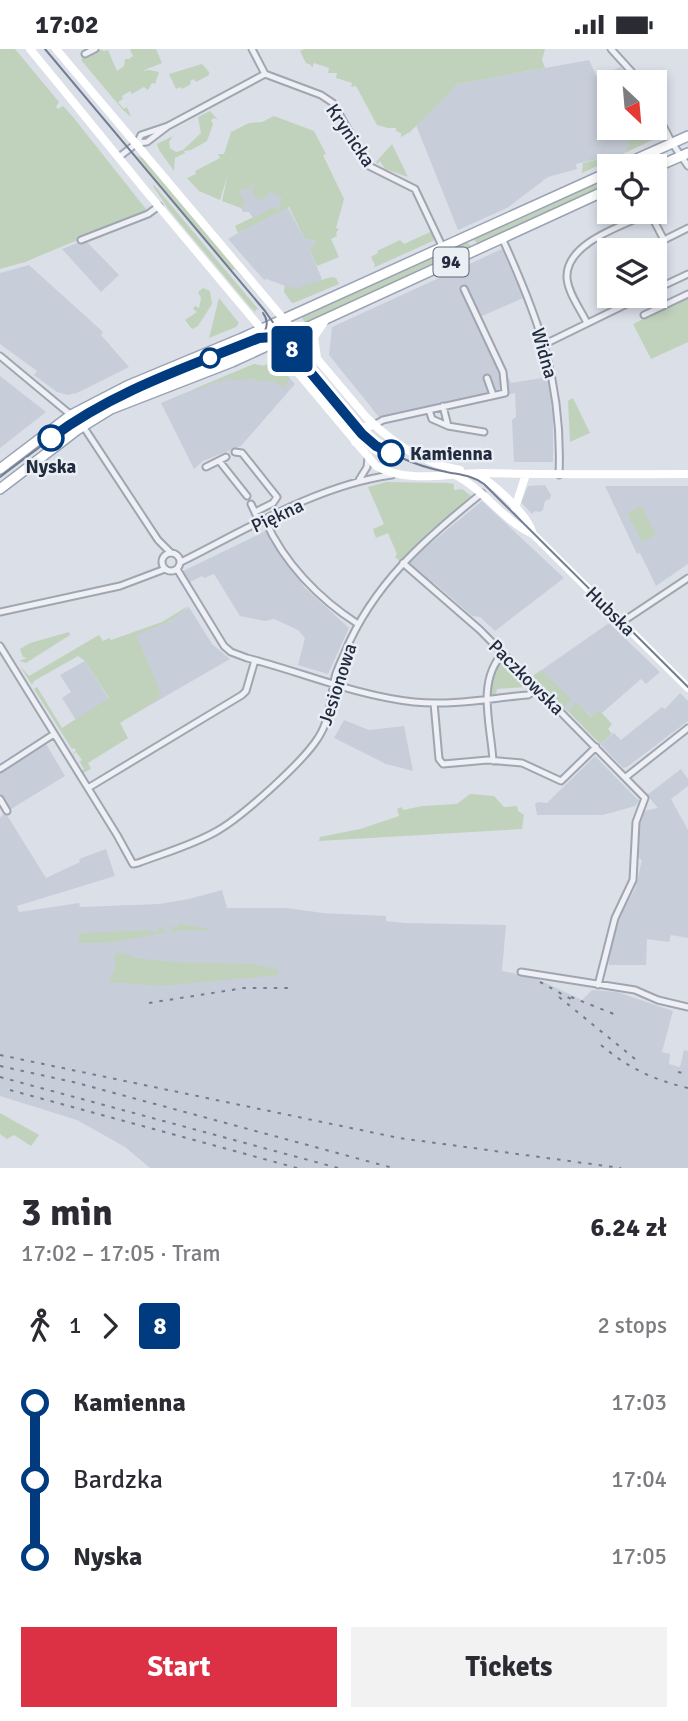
<!DOCTYPE html>
<html lang="en">
<head>
<meta charset="utf-8">
<style>
  :root { --surface:#fff; --page:#f2f2f3; --text:#2b2b33; --muted:#7c7c81; --accent:#dc3044 }
  body { margin:0; font-family:Signika,sans-serif; background:var(--page); color:var(--text); height:100vh; display:flex; flex-direction:column; font-size:26px; white-space:nowrap }
  * { box-sizing:border-box; margin:0 }
  p { font-size:23px; color:var(--muted) }
  .icon { flex:none; width:38px; height:38px; fill:none; stroke:currentColor; stroke-width:2; stroke-linecap:round; stroke-linejoin:round }
  .map { position:relative; height:1119px; overflow:hidden }
  .details { display:flex; flex-direction:column; background:var(--surface); flex:1 }
  .details>* { flex:none }
  .badge { padding:0 14px; border-radius:5px; font-size:24px; line-height:46px }
  .needle { width:46px; rotate:154deg }
  .buttons { position:absolute; left:597px; top:21px; display:grid; gap:14px }
  .buttons a { display:grid; place-items:center; width:70px; height:70px; border-radius:0px; background:var(--surface); box-shadow:0 4px 10px #0003; font-size:35px }
  .map>.badge { position:absolute; translate:-50% -50%; box-shadow:0 0 0 4px #fff }
  .legs { display:flex; align-items:center; gap:10px; height:77px; padding:0 21px; font-size:23px }
  .legs p { margin-inline-start:auto }
  .headline { display:flex; align-items:center; justify-content:space-between; height:119px; padding:0 21px }
  h1 { font-size:38px; font-weight:800; line-height:52px }
  .action { display:flex; gap:14px; margin-top:auto; padding:14px 21px }
  .action a { flex:1; height:80px; border-radius:0px; background:var(--accent); color:#fff; font-size:28px; font-weight:800; line-height:80px; text-align:center }
  .action a+a { background:var(--page); color:var(--text) }
  ul { padding:0 21px; list-style:none }
  li { display:flex; align-items:center; gap:24px; height:77px; font-size:26px }
  li i { display:grid; place-items:center; width:10px; height:100%; margin:0 9px; background:currentColor }
  li i::after { content:''; width:18px; height:18px; margin:-9px; border:5px solid; border-radius:50%; background:var(--surface) }
  li p { margin-inline-start:auto }
  li:first-child i { background:linear-gradient(#0000 50%,currentColor 0) }
  li:last-child i { background:linear-gradient(currentColor 50%,#0000 0) }
  .status { display:flex; justify-content:space-between; align-items:center; height:49px; padding:0 35px; background:var(--surface); direction:ltr }
  .status svg { height:19px; fill:currentColor }
  .map>svg:first-child { display:block }
  .built { fill:#c8ced9 }
  .green { fill:#c0d2bb }
  .lines { fill:none; stroke-linecap:round; stroke-linejoin:round }
  .street-casing { stroke:#a0a6b1; stroke-width:9 }
  .primary-casing { stroke:#99a3b4; stroke-width:12 }
  .street { stroke:#eef0f5; stroke-width:5 }
  .secondary { stroke:#fff; stroke-width:8 }
  .primary { stroke:#fff; stroke-width:9 }
  .tram { stroke:#737d92; stroke-width:2 }
  .rail { stroke:#737d92; stroke-width:2; stroke-dasharray:3.5 7; stroke-linecap:butt }
  .line-1-casing { stroke:#fff; stroke-width:16 }
  .line-1 { stroke:#003b80; stroke-width:10 }
  .stop-1-dot { fill:#fff; stroke:#003b80; stroke-width:3.5 }
  .labels { text-anchor:middle; stroke-width:5; stroke-linejoin:round; paint-order:stroke }
  .shield { fill:#eaeef5; stroke:#5f6676; stroke-width:2 }
  .shield-label { font-size:18px; font-weight:bold; fill:#232c3f }
  .street-label { font-size:19px; fill:#232c3f; stroke:#eaeef5 }
  .stop-label { font-size:19px; font-weight:bold; fill:#232c3f; stroke:#eaeef5; text-anchor:start }
</style>
</head>
<body>
<div class="status"><b>17:02</b><svg viewBox="0 0 49 12"><path d="M0 12V9h3v3zM5 12V6h3v6zM10 12V3h3v9zM15 12V0h3v12zM26 1h20v11H26zM47 4h2v5h-2z"/></svg></div>
<div class="map">
<svg width="688" height="1119" viewBox="0 0 688 1119">
  <rect width="100%" height="100%" fill="#dbdfe7"/>
  <!-- built -->
  <path class="built" d="M589 11 597 28 620 18 636 33H609V79H654L655 72 660 83 626 99 627 103 576 115 577 120 548 128 507 159 458 181 416 76 458 35Z
    M262 110 304 189 315 192 317 196 309 199 322 230 312 239 284 242 285 237 267 230 264 231 228 190 259 172 253 169 249 163H243L230 137Z
    M85 191 119 226 101 243 62 200 77 194 82 195Z
    M502 200 523 249 480 268 511 334 548 328 553 361V413H514L512 371 516 368 515 344 383 373 329 306 332 278Z
    M29 216 103 283 101 286 129 318 77 344 67 346 57 343 34 326 37 322 0 295V224Z
    M274 313 295 335 241 397 203 412 194 420 161 354 254 315 262 317Z
    M0 327 46 363 0 399Z
    M545 436 551 446 550 450 545 452 543 461 540 463 535 462 532 465 521 453 528 437Z
    M605 437H688V515L656 537 640 504 637 505Z
    M482 452 564 529 495 582 480 568 472 567 440 539 434 534 433 536 413 519 410 513 420 503Z
    M266 482 304 538 349 579 328 625 298 616 305 589 298 581 274 570 265 572 240 567 214 525 204 529 202 527 190 533 183 522Z
    M189 558 212 595 230 610 128 669 89 603 170 572Z
    M609 574 660 623 646 635 641 630 602 664 599 661 592 668 576 654 568 663 533 627Z
    M85 612 109 650 76 671 62 649 71 643 60 626Z
    M680 644 688 652V672L627 718 623 719 600 695 614 684 621 691 662 658 665 660Z
    M344 671 369 681 404 677 413 722 386 715 334 689Z
    M46 695 65 727 11 760 0 745V724Z
    M595 707 639 752 635 757 603 766H537L535 755 538 753 547 754Z
    M681 720 688 730V737L671 750 688 781V889L671 886 669 893 647 890 646 916H609L608 904 616 874 635 840 642 811 638 808 639 773 644 762 658 759 647 746Z
    M5 763 46 829 80 813 79 810 106 800 115 827 17 857 19 863 79 854 80 858 159 855 189 850 222 841 227 859H287L323 864 386 867V872L405 874 506 876 502 922 533 928 582 951 592 941 617 943 673 962 662 1003 670 1005 669 1015 680 1018 684 1001 688 1002V1119H150L125 1098 77 1071 0 1047V769Z"/>
  <!-- green -->
  <path class="green" d="M0 0H15L59 53 56 58 58 60 63 57 73 68 146 160 145 163 25 213 0 220Z
    M98 0 104 2 108 1 117 22 124 17 125 10H129L133 7 130 0H156L162 14 142 22 149 21 159 23 155 35 152 34 148 41 144 38 132 45 130 42 122 47 123 50 118 53 124 60 127 58 131 68 123 61 81 11 88 4 89 8 97 4Z
    M304 0H545L542 11 545 19 458 35 410 83 401 88V84L396 82V79H388L377 76 356 37 351 38 352 34 336 29 337 24H328L329 19 314 14 312 19 311 16 306 14 300 2Z
    M202 15 209 23V26L196 33 194 30 190 32 191 35 182 40 180 38 176 40 169 25Z
    M210 62 218 71 214 69 211 71 213 75 207 92 191 101 184 102 185 104 175 109 174 122 159 101 157 95 173 87 169 93 170 99 176 103 183 101 201 84 198 68Z
    M274 67 314 82 326 105 323 106 344 150 336 179 339 180 336 184 337 187 331 190 339 208 317 217 309 199 316 196 315 192 304 189 289 158 238 184 235 177 274 158 278 161 282 149 271 143 266 133 258 132 266 134 270 140 269 145 264 150 259 151 253 146 252 140 256 133 251 136 250 140 239 141 245 154 241 159 222 152 228 125 220 151 199 142 187 129 196 125 195 122 220 109 218 105H224L231 83 249 74 262 73Z
    M622 79H630L636 91 658 80 661 87 582 124 583 114 626 103V99L630 96Z
    M392 95 408 128 385 120 380 112 377 115 376 113Z
    M137 107 143 109 265 255 235 220 231 222Z
    M609 126V135L479 196 472 189Z
    M153 137 154 136 259 261 256 260 255 263 251 259 169 161Z
    M430 183 434 185 437 190 373 219 375 216 371 208 378 204 377 202 400 191 404 195Z
    M466 192 473 199 307 276 301 268Z
    M331 228 336 229 339 235 296 253 292 254 284 243 285 237 297 239Z
    M203 239 210 242 212 255 198 277 192 280 185 271 197 263 193 260 195 257 199 259 201 249 198 243Z
    M688 248V293L651 310 633 275Z
    M219 249 239 274 236 278 209 289Z
    M274 313 290 329 284 339 272 332H255V330L231 331 230 329 221 332 222 336 218 332 198 341 194 340 254 315 264 317Z
    M573 349 590 384 570 393 568 352Z
    M386 433 447 434 454 435V441L462 440 471 447 467 450 468 452 430 482 400 512 395 508 397 505 388 484 376 489 373 480 384 475 368 438Z
    M642 457 656 486 642 493 627 464Z
    M188 557C176 572 156 578 136 586L161 644 158 646 160 649 120 674 128 689 88 714 91 720 83 724 82 722 84 720 80 713 78 714 82 711 76 703 73 705 75 710 72 706 76 701 74 699 72 700 34 640 37 638 62 679 109 649 85 612 78 607 34 632 32 636 20 617 29 627 99 586 103 592 109 589 111 591 162 573Z
    M69 583 70 586 26 614 19 612 27 609 23 608 20 600 30 594Z
    M503 610 526 633 525 638 497 640 496 645 491 646 490 628Z
    M541 621 571 650 564 660 533 627Z
    M576 653 591 668 599 661 612 675 608 680 612 685 600 695 568 662Z
    M470 745 494 747 504 758 517 757 518 762 524 766 522 780 319 792 320 788 360 780 399 767 397 760 402 758 403 761 423 757 457 755Z
    M178 874 215 881 171 882 116 893 79 894V884L149 881 157 884 158 878H163V882H170L171 878H178Z
    M115 904H124L136 909 174 913 254 915 279 921 278 926 160 937 110 933 111 925 115 920Z
    M0 1064 39 1086 31 1097 14 1086 7 1090 0 1085Z"/>
  <g class="lines">
    <defs>
      <path id="street" d="M252 0 265 25 321 46 333 54 369 117 415 140 443 199
        M611 0 641 33
        M85 5 95 0
        M654 59 672 94 688 117
        M137 94 147 93 168 77
        M119 108 137 94 141 86 168 77 265 25
        M650 164 664 191 688 179
        M502 189C539 270 563 335 559 426
        M81 191 148 165 159 157
        M654 241 688 225
        M644 266 688 245
        M587 274C581 261 568 244 567 229 565 193 625 176 652 163
        M545 295 643 247
        M0 307 71 366
        M487 329 493 346
        M443 357 448 377 484 383
        M430 364 432 370 448 377
        M374 376 383 371 505 344 503 323 464 240
        M83 377 158 491 171 504
        M235 403 242 404 277 448 273 454 255 463
        M220 413 247 447
        M206 418 226 408
        M359 431 367 418 368 409
        M251 455 260 474
        M265 471C284 514 319 550 358 575
        M162 513a9 9 0 1 1 18 0a9 9 0 1 1-18 0Z
        M181 513C247 480 318 436 392 426
        M403 514 480 581 645 749 636 773 633 831 615 869 598 936
        M177 520 224 597 231 603 247 609C302 623 357 647 414 653 452 657 491 649 528 646L538 640
        M0 563 120 537 165 520
        M622 573 688 529
        M0 597 117 786 133 815 138 814C164 804 193 796 217 782 242 768 303 713 318 689 330 671 331 648 335 628 337 620 342 611 345 603 373 535 426 489 482 444
        M434 654 439 710 443 715 488 711 522 714 561 732 596 698
        M493 712C491 676 476 633 503 604
        M0 720 54 685
        M626 728 688 679
        M88 739 242 646 246 642 255 611
        M0 750 7 762
        M521 923 635 941 658 951 688 958"/>
      <path id="primary" d="M621 117 688 87
        M654 119 688 104
        M0 420 71 366 127 337 240 290 609 123
        M0 440 77 381 111 360 232 313 609 140"/>
    </defs>
    <!-- street casing -->
    <use href="#street" class="street-casing"/>
    <!-- primary casing -->
    <use href="#primary" class="primary-casing"/>
    <!-- street -->
    <use href="#street" class="street"/>
    <!-- secondary -->
    <path class="secondary" d="M30 0 145 141 376 417C409 435 447 424 482 424 551 426 619 425 688 425
      M56 0 367 369C394 395 422 414 460 421
      M317 309 314 288 326 270
      M355 393 354 386 357 380 374 376
      M476 425C494 434 528 466 533 485
      M455 426C485 441 503 472 533 485L688 639
      M515 459 526 425"/>
    <!-- primary -->
    <use href="#primary" class="primary"/>
    <!-- tram -->
    <path class="tram" d="M45 0 265 262 290 298 362 385C380 402 417 417 442 422 458 426 470 425 484 435L688 638
      M252 295C263 289 272 276 263 264
      M0 428 65 379 113 349 259 289"/>
    <!-- rail -->
    <path class="rail" d="M540 933 571 950
      M559 948 640 1014
      M571 948 619 967
      M149 954 244 939H292
      M601 996C628 1019 654 1031 688 1039
      M0 1006 399 1089 621 1119
      M0 1017 77 1034 393 1119
      M678 1023 688 1025
      M0 1028 338 1119
      M10 1041 297 1119"/>
  </g>
  <g class="lines">
    <defs>
      <path id="line-1" d="M51 389C114 342 188 318 259 289L273 288 286 294 362 385 376 397 391 404"/>
    </defs>
    <!-- line-1 casing -->
    <use href="#line-1" class="line-1-casing"/>
    <!-- line-1 -->
    <use href="#line-1" class="line-1"/>
  </g>
  <!-- markers -->
  <g class="stop-1-dot">
    <circle cx="210" cy="309" r="9"/>
    <circle cx="51" cy="389" r="12"/>
    <circle cx="391" cy="404" r="12"/>
  </g>
  <g class="labels">
    <!-- shield labels -->
    <rect class="shield" x="433.5" y="198.5" width="35" height="29" rx="5"/>
    <g class="shield-label">
      <text x="451" y="219">94</text>
    </g>
    <!-- street labels -->
    <g class="street-label">
      <text transform="translate(351 86) rotate(56)" y="7">Krynicka</text>
      <text transform="translate(545 304) rotate(74)" y="7">Widna</text>
      <text transform="translate(277 466) rotate(-25)" y="7">Piękna</text>
      <text transform="translate(611 562) rotate(45)" y="7">Hubska</text>
      <text transform="translate(527 628) rotate(45)" y="7">Paczkowska</text>
      <text transform="translate(337 635) rotate(-72)" y="7">Jesionowa</text>
    </g>
    <!-- stop labels -->
    <g class="stop-label">
      <text x="410" y="411">Kamienna</text>
      <text x="51" y="424" text-anchor="middle">Nyska</text>
    </g>
  </g>
</svg>
<div class="buttons">
<a><svg class="needle" viewBox="-14 -14 28 28"><path d="M0-13l5 13h-10z" fill="#e53935"/><path d="M0 13l5-13h-10z" fill="#7c7c81"/></svg></a>
<a><svg class="icon" aria-label="locate" viewBox="0 0 24 24"><circle cx="12" cy="12" r="6"/><path d="M12 2v4M12 18v4M2 12h4M18 12h4"/></svg></a>
<a><svg class="icon" aria-label="layers" viewBox="0 0 24 24"><path d="M12 4l9 5-9 5-9-5zM3 14l9 5 9-5"/></svg></a>
</div>
<b class="badge" style="left:292px;top:300px;background:#003b80;color:#fff">8</b>
</div>
<section class="details">
<div class="headline"><div><h1>3 min</h1><p>17:02 – 17:05 · Tram</p></div><b>6.24 zł</b></div>
<div class="legs"><svg class="icon" aria-label="walk" viewBox="0 0 24 24"><circle cx="13" cy="4" r="2"/><path d="M13 8l-2 6 4 7M11 14l-3 7M7 12l3-4h3l4 4"/></svg>1<svg class="icon" aria-label="forward" viewBox="0 0 24 24"><path d="M9 5l7 7-7 7"/></svg><b class="badge" style="background:#003b80;color:#fff">8</b><p>2 stops</p></div>
<ul>
<li><i style="color:#003b80"></i><b>Kamienna</b><p>17:03</p></li>
<li><i style="color:#003b80"></i><span>Bardzka</span><p>17:04</p></li>
<li><i style="color:#003b80"></i><b>Nyska</b><p>17:05</p></li>
</ul>
<div class="action"><a>Start</a><a>Tickets</a></div>
</section>
</body>
</html>
